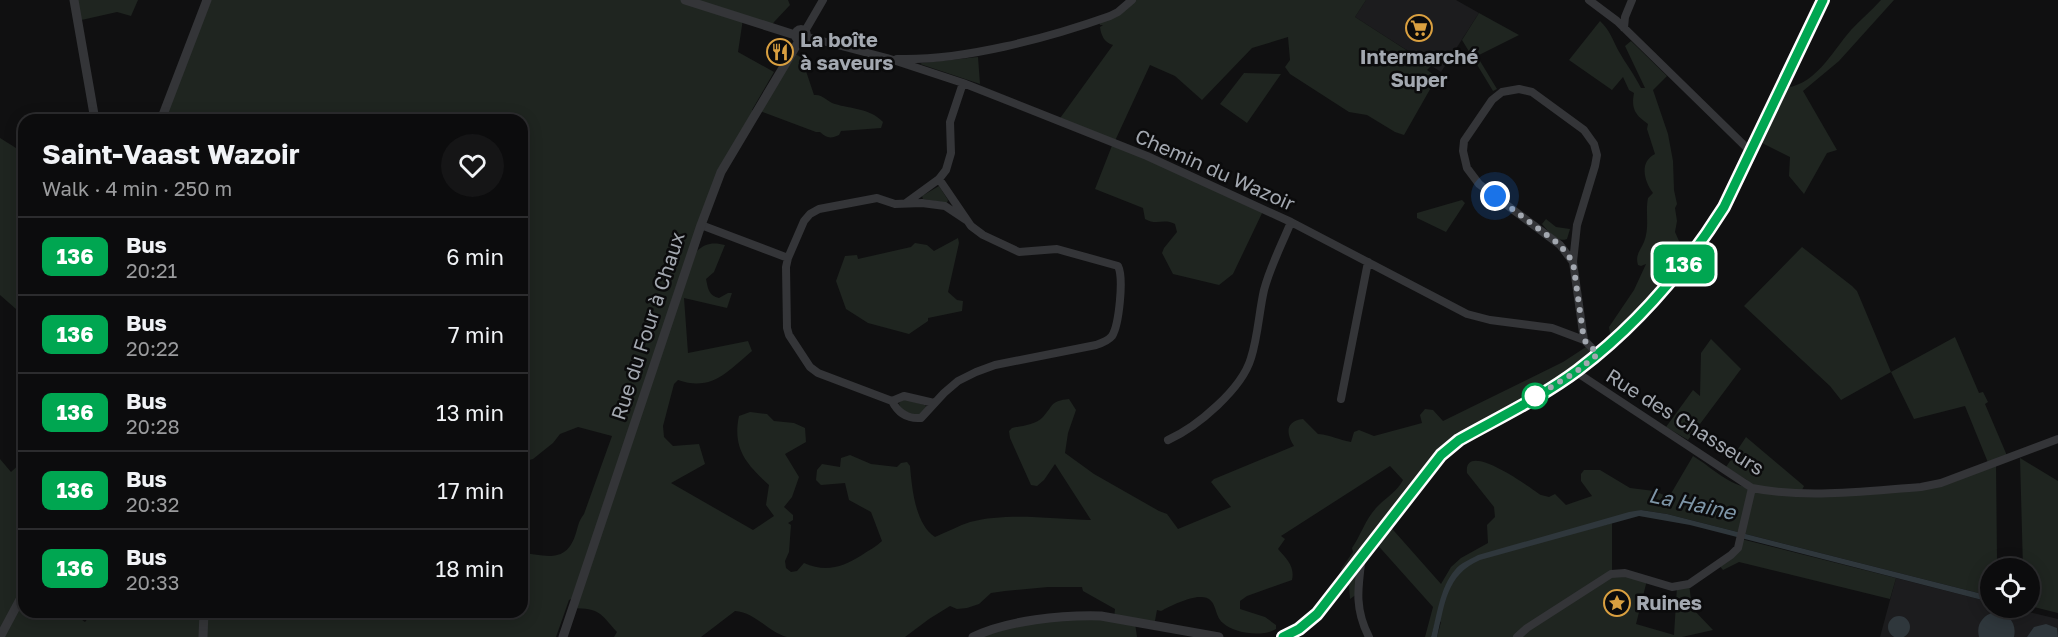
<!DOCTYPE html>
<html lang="en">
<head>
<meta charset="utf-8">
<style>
  :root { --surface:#0c0c0d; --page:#151516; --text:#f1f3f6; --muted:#9a9b9d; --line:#2c2c2e }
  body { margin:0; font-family:"Golos Text",sans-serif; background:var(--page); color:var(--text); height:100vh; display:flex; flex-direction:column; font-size:22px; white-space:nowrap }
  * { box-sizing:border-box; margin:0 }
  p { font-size:20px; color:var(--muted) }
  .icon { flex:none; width:33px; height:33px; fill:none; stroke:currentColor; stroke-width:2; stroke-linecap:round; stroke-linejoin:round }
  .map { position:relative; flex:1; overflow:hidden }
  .side { position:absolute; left:18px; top:114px; width:510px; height:504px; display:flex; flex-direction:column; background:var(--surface); border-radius:18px; box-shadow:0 3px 15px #0003,0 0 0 2px var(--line) }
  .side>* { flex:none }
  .badge { padding:0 12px; border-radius:9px; font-size:21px; line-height:39px }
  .fabs { position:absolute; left:1980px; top:558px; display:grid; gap:12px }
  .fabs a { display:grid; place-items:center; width:60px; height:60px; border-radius:50%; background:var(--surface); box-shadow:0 3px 15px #0003,0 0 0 2px var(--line); font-size:30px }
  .you { position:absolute; width:30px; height:30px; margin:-15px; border:4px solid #fff; border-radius:50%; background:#1a73e8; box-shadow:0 0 0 9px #1a73e833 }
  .map>.badge { position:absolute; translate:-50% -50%; box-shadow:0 0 0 3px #fff }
  .round { display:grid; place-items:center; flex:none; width:63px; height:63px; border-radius:32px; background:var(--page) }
  .headline { display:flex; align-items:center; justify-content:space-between; height:102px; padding:0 24px }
  h1 { font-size:28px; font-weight:700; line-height:45px }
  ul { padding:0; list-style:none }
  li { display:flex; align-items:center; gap:18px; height:78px; padding:0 24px; border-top:2px solid var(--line) }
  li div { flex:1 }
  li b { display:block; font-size:22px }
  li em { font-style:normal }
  li .badge { min-width:66px; font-weight:700; text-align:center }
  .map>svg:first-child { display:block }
  .built { fill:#1c1c1e }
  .green { fill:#1f2520 }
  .water { fill:#2f373c }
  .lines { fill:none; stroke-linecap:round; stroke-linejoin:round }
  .minor { stroke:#343538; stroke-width:8 }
  .tertiary { stroke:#343538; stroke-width:9 }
  .line-casing { stroke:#fff; stroke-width:14 }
  .line { stroke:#00a651; stroke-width:9 }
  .walk { stroke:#a3a8b0; stroke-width:6; stroke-dasharray:0 10.8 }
  .stop-dot { fill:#fff; stroke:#00a651; stroke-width:3 }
  .labels { text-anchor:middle; stroke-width:5; stroke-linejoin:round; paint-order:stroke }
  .poi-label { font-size:20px; font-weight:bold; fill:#a3a8b0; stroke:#0b0b0c; text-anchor:start }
  .street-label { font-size:20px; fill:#a3a8b0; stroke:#0b0b0c }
  .water-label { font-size:21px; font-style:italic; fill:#7e96a8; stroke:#0b0b0c }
</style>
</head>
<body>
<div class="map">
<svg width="2058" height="637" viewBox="0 0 2058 637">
  <rect width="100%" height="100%" fill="#101011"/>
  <!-- built -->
  <path class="built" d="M1366 0H1456L1479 13 1441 72 1355 17Z
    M1896 578 1990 602V608H2013L2058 619V637H1880Z"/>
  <!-- green -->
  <path class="green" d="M74 0H138L131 16 117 12 77 21Z
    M207 0H788L790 5 774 22 771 27 743 19 738 52 774 72 752 110 755 112 721 172 697 251C705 243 714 242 725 245L714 272 706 279C708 289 709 296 719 298L728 293H732L727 308 684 298 688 353 748 341 752 351C728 371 712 392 678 380L674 384 663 426 664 437 673 446 699 444 705 464 671 483 753 530 774 516 766 505 769 485C747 465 732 449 739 416L750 412 767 414 774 421 794 423 805 428 806 442 785 454 799 477 792 497 784 507 793 515V520L788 523 791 525 789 552 785 561 786 568 791 572 797 571 804 563C826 573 843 567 862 555 869 550 876 547 882 541L871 512 849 500 845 483 821 485 816 480 817 470 822 464 840 467 841 458 850 455 871 464 897 467 901 463 907 462 910 466C912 488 915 524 935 537 947 532 958 526 970 522 1008 512 1052 519 1091 520L1055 464 1044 480 1037 486 1031 485 1010 438 1009 431 1012 428C1021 426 1036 425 1043 417 1054 405 1050 401 1069 399L1076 410 1068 433 1065 453 1094 474 1159 511 1167 514 1178 529 1231 507 1211 482 1214 479 1294 446C1286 434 1285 421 1303 419L1318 434C1332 435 1338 440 1351 442L1354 432 1359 430 1374 436 1422 423 1420 415 1425 409 1433 410 1443 421 1563 362 1589 345 1598 354 1531 399 1459 440 1387 523 1441 584 1451 567 1461 558 1488 543 1487 525 1495 517 1494 507 1467 473C1463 438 1532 489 1541 495L1549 497 1555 494 1566 505 1592 496 1581 481V474L1584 470H1600L1630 488 1654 491 1669 497 1693 456C1711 467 1730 486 1751 488L1747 480 1726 467 1746 437 1804 486 1800 494 1921 487 1989 465 1965 406 1914 419 1891 372 1841 400 1830 386 1744 306 1802 247 1852 286 1857 291 1891 372 1955 337 1979 393 1983 392 1988 402 1985 404 2008 458 1996 463 1997 560 2006 568H1990V596L1667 514 1641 510 1602 526 1612 523V574L1647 580 1636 624 1674 635 1677 587 1689 584 1692 608 1713 630 1682 637H1437L1441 622 1436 619 1431 637H1425L1433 607 1374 541 1362 556 1357 594 1350 599 1349 586 1343 581 1347 576 1341 569 1353 552 1352 548C1361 535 1365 520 1376 508 1385 498 1397 492 1403 480L1390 466 1281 536 1285 539 1278 549C1287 559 1295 567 1292 580L1247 596 1240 601V609L1265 617 1276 625V629C1263 637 1235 634 1223 623 1213 615 1218 597 1201 597 1191 596 1170 606 1161 611L1157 610 1154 626 1135 623 1137 637H973L1034 621 1114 619 1115 609 1083 591 1082 587H1048L1005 591 991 593 979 604 967 608 957 609 950 606 929 619 905 637H787C768 632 755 612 735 611L701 637H614L617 632C599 612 601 609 572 608L575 597 569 600 556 637H0V459L11 472 24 460V612H71L85 622 93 612H522V553C545 555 565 564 575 536 579 525 577 524 584 514L612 436 578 427 560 434 553 443 533 459 522 462V120H161Z
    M1132 0H1366L1355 17 1431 66 1427 70 1437 77 1404 135 1395 132 1367 115 1349 112 1290 74 1285 67 1290 60 1288 37 1252 48 1202 100 1175 76 1150 65 1114 143 1264 209 1233 274 1219 285 1173 274 1162 253 1164 248 1177 232 1175 224C1163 218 1157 226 1145 219L1143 208 1095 189 1113 143 1058 121 1113 45C1105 43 1101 36 1100 27L1103 25H1100L1099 20Z
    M1881 0H1894L1839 61 1803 91 1837 150 1827 153 1804 194 1789 176 1790 157 1756 140 1781 88C1814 88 1831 53 1851 30 1860 20 1871 11 1881 0Z
    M1479 13 1519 35 1477 56 1497 89 1493 91 1462 40Z
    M1600 21C1609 29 1613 40 1618 50 1626 64 1634 74 1641 88H1645L1625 46 1631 41 1667 76 1653 90 1668 134 1673 161 1674 190 1677 204 1675 208 1677 221 1675 232 1679 241 1678 247 1672 251 1680 269 1665 287 1613 335 1610 333 1609 327 1634 290 1646 264 1641 266 1638 265C1635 255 1640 251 1644 242 1650 227 1645 212 1648 198L1653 193C1644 181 1639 162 1655 154L1647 129 1648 124C1635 115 1631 109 1634 93L1629 90 1623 77 1612 90 1569 60Z
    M792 52 802 58 803 68 806 71 814 95C823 94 826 101 835 104 851 109 870 108 883 122L881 128 841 131 839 135C831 139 826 138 820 132H816L757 110Z
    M978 57 980 84 920 64 922 63Z
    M1244 73 1281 74 1247 123 1220 104Z
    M0 138 24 153V316L0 295Z
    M939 186 948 200 947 203 923 199 922 196Z
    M1462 200 1465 203 1446 232 1417 218V213Z
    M1546 219 1556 227 1570 229 1567 239C1556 243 1549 232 1542 224Z
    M958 238 959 243 948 292 957 300 963 301 962 311 928 318V321L909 334 868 323 846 309 836 281 845 256 857 255 858 259 911 247 915 243 927 245 934 251Z
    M1711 339 1741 369 1688 440 1666 427 1693 390 1700 396 1701 353Z
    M904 399 925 405 927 408 919 416 901 410 899 403Z
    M2020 458 2058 481V613L2030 606V568H2023Z
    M1741 539 1896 578 1890 599 1739 562 1723 570 1718 564 1731 555Z"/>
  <!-- water -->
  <path class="water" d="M1641 510 1667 514 1990 596V602L1690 525 1639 516 1480 560C1446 575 1445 604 1437 637H1431C1437 616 1440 587 1455 570 1460 563 1471 559 1478 555L1629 512Z
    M1994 612C2009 613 2017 623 2014 637H1979C1976 625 1982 616 1994 612Z
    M1888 627a11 11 0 1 1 22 0a11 11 0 1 1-22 0Z
    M2046 624 2057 628 2058 637H2027L2034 627Z"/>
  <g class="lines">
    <!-- minor -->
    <path class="minor" d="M1589 0 1617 21 1750 151
      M1624 28 1625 17 1632 0
      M805 31 823 0
      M807 37 887 58 963 83 1147 156 1291 222 1467 314 1490 320 1552 328 1584 340 1598 354
      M897 59C963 61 1048 38 1110 16L1118 12 1132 0
      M939 179 971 226 983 235 1019 252 1057 249 1118 266C1124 278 1119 325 1112 336 1108 341 1102 343 1096 345L995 365 976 372 958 381 944 393 921 418C908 419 898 413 892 401L818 373 810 367 789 335 787 328 786 267 788 258 804 221 810 214 819 209 877 198 895 204 922 203 945 206 966 220
      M906 203 939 179 946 170 951 153 950 122 963 83
      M701 225 788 258
      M1573 262 1560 245 1479 184 1467 168 1463 151 1464 141 1492 100 1502 92 1519 89 1532 92 1584 130 1594 144 1597 155 1595 166 1577 225 1573 262 1584 340
      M1576 372 1752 488C1807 499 1865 491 1921 487L1941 483 2058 439
      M1341 399 1368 262
      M892 401 904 396 934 403
      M1168 440C1197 427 1242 389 1251 358 1258 336 1259 312 1264 290 1270 267 1282 244 1291 222
      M1362 556C1358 587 1354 608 1369 637
      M1517 637 1527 628 1611 574 1625 573 1672 587 1689 584 1731 555 1738 548 1752 488"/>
    <!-- tertiary -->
    <path class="tertiary" d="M74 0 95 120
      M685 0 795 35
      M795.5 35a5.5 5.5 0 1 1 11 0a5.5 5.5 0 1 1-11 0Z
      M161 120 207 0
      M0 637 24 592
      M203 637 204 612
      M563 637 701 225 721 172 799 41
      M973 637C1008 620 1062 615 1101 616L1219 637
      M1283 637 1301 628 1317 614 1441 455 1459 440C1498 418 1541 397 1578 370 1636 326 1685 269 1723 207L1823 0"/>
  </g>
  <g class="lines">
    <defs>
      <path id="line" d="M1283 637 1299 629 1317 614 1441 455 1459 440C1498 418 1542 397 1578 370 1636 326 1685 269 1724 207L1823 0"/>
    </defs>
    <!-- line casing -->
    <use href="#line" class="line-casing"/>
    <!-- line -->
    <use href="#line" class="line"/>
    <!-- walk -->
    <path class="walk" d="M1495 196 1560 245 1573 262 1584 340 1598 354 1576 372 1531 399 1535 396"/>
  </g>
  <!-- icons -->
  <defs>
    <symbol id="supermarket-ring" viewBox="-11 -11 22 22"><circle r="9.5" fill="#0b0b0c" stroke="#daa040" stroke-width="1.5"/><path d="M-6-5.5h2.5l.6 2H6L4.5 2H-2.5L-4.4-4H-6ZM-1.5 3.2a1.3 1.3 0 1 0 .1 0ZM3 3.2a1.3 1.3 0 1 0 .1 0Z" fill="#daa040"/></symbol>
    <symbol id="restaurant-ring" viewBox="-11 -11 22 22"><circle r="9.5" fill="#0b0b0c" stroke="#daa040" stroke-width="1.5"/><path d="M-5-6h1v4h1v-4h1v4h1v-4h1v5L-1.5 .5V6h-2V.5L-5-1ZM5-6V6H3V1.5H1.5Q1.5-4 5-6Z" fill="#daa040"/></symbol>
    <symbol id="sight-ring" viewBox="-11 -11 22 22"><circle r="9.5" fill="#0b0b0c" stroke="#daa040" stroke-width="1.5"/><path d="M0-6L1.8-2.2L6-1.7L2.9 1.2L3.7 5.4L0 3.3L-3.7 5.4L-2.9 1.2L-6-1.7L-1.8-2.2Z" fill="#daa040"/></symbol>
  </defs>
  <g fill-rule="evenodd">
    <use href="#supermarket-ring" x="1404" y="13" width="30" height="30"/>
    <use href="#restaurant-ring" x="765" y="37" width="30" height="30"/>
    <use href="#sight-ring" x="1602" y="588" width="30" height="30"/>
  </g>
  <!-- markers -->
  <circle class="stop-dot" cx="1535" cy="396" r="12"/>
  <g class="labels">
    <!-- poi labels -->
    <g class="poi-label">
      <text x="800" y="47">La boîte<tspan x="800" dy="23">à saveurs</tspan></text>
      <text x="1419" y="64" text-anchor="middle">Intermarché<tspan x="1419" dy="23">Super</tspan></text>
      <text x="1636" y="610">Ruines</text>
    </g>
    <!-- street labels -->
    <g class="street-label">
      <text transform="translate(1215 170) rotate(24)" y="7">Chemin du Wazoir</text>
      <text transform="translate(648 326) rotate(-72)" y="7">Rue du Four à Chaux</text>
      <text transform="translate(1685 422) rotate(32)" y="7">Rue des Chasseurs</text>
    </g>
    <!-- water labels -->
    <g class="water-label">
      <text transform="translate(1692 504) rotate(12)" y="7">La Haine</text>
    </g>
  </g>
</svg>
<div class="fabs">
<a><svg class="icon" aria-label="locate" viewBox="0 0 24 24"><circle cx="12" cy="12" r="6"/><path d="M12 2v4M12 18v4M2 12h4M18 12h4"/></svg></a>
</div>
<div class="you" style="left:1495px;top:196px"></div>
<b class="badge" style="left:1684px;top:264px;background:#00a651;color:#fff">136</b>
<section class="side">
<div class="headline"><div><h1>Saint-Vaast Wazoir</h1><p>Walk · 4 min · 250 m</p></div><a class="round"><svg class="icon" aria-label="heart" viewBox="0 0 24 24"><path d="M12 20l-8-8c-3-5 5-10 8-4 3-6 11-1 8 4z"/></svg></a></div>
<ul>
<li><span class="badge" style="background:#00a651;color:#fff">136</span><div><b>Bus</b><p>20:21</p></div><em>6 min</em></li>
<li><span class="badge" style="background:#00a651;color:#fff">136</span><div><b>Bus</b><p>20:22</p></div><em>7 min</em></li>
<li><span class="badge" style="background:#00a651;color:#fff">136</span><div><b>Bus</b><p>20:28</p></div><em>13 min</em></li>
<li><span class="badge" style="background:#00a651;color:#fff">136</span><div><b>Bus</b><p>20:32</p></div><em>17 min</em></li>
<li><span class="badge" style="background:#00a651;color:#fff">136</span><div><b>Bus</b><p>20:33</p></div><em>18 min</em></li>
</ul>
</section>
</div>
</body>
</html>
